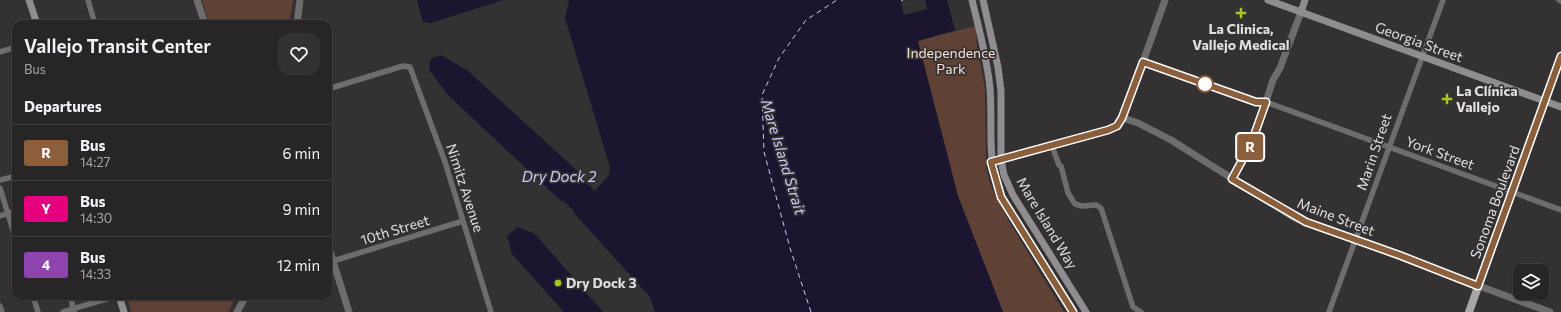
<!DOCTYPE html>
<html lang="en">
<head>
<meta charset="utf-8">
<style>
  :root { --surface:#272526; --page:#333132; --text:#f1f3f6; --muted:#a4a5a7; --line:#434243 }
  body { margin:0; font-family:Commissioner,sans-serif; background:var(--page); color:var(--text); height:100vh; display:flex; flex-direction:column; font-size:15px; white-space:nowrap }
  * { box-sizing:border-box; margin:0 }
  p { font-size:13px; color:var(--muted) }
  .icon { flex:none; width:22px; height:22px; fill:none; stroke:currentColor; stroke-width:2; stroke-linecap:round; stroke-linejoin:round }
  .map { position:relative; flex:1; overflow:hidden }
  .panel { position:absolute; left:12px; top:20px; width:320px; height:280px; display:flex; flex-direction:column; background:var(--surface); border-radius:12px; box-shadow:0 1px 3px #0004,0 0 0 1px var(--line) }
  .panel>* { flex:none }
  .badge { padding:0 8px; border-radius:3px; font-size:14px; line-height:26px }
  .controls { position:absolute; left:1513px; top:264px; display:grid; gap:8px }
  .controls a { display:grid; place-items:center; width:36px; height:36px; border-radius:8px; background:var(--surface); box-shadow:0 1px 3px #0004,0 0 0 1px var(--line); font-size:20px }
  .map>.badge { position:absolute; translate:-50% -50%; box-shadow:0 0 0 2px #fff }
  h2 { padding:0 12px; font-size:15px; line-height:36px }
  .round { display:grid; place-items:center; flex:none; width:42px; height:42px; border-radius:12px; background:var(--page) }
  .overview { display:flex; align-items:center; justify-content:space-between; height:68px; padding:0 12px }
  h1 { font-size:19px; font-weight:600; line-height:30px }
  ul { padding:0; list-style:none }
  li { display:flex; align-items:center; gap:12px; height:56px; padding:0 12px; border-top:1px solid var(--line) }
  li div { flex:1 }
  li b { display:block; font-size:15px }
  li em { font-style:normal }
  li .badge { min-width:44px; font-weight:700; text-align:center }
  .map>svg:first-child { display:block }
  .green { fill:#604135 }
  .water { fill:#1b152f }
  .pier { fill:#343132 }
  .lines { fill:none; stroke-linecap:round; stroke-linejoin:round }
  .ferry { stroke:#d0c8f7; stroke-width:1; stroke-dasharray:5 4; stroke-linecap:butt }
  .minor { stroke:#6e6d6e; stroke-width:5.5 }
  .tertiary { stroke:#6e6d6e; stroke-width:7 }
  .secondary { stroke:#8f8d8f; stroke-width:7 }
  .primary { stroke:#a8a6a9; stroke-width:8 }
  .line-casing { stroke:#fff; stroke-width:9 }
  .line { stroke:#8b5e3c; stroke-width:6 }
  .poi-dot { fill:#a5c822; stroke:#343132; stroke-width:1.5 }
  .stop-dot { fill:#fff; stroke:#8b5e3c; stroke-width:2 }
  .labels { text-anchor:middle; stroke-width:3.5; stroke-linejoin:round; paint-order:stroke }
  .poi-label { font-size:14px; font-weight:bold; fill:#e0dedf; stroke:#343132; text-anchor:start }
  .street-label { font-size:14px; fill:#e0dedf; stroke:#343132 }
  .park-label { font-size:14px; fill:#f9ded4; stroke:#343132 }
  .water-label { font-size:15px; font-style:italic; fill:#d0c8f7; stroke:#343132 }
</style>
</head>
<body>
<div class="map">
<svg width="1561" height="312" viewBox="0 0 1561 312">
  <rect width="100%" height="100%" fill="#343132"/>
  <!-- green -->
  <path class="green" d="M202 0H293L289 24H209Z
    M976 26 977 47 985 88 986 168 991 186 1007 218 1064 312H1003L958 196 917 41Z
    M127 296H236L228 312H131Z"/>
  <!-- water -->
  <path class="water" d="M417 0H503L431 23 423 22Z
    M569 0H947L955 30 918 41 958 196 1003 312H655L650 297 574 213 575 212 563 200 562 202 448 95 430 71 429 63 432 58 441 55 468 71 584 177 582 179 595 191 609 175 610 167 565 18Z
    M518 227 535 234 603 312H564L512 254 507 236Z"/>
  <!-- pier -->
  <path class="pier" d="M906 0H925L927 9 904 15 901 2Z"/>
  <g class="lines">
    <!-- ferry -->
    <path class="ferry" d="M901 0 903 1
      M811 312 790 248 764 152 762 95 779 58 806 20 837 0"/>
    <!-- minor -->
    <path class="minor" d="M88 0 95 24
      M1559 0 1561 1
      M0 52 16 47
      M328 89 403 66 410 67 445 162 491 312
      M1266 102 1561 210
      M1052 146 1059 165 1061 166 1068 193 1075 204 1082 206 1096 205 1101 208 1133 307 1141 312
      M0 180 16 176
      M0 188 16 240
      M0 216 16 211
      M333 261 463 221
      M33 296 38 312
      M70 296 74 311
      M0 306 2 312
      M63 312 116 296
      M1329 312 1443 0"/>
    <!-- tertiary -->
    <path class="tertiary" d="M197 0 205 24
      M297 24 300 0
      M1123 118 1138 123 1171 140 1295 218 1550 312
      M1001 160 1108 130 1117 126 1123 118 1165 0
      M1232 179 1255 136 1273 80 1280 68 1301 12
      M328 245 349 312
      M237 312 246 296"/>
    <!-- secondary -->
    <path class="secondary" d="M29 0 37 24
      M972 0C979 29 987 58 990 88 993 128 986 158 1001 197L1073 312
      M983 0 998 67 1001 91V160L1004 175 1013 195 1086 312
      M1268 0 1561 107
      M1301 12 1305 0
      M119 296 124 312"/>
    <!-- primary -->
    <path class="primary" d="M1469 312 1561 56"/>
  </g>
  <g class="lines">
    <defs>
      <path id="line" d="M1073 312 1001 197 991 162 1108 130 1117 126 1122 118 1143 62 1256 102H1266L1251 144 1232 179 1306 222 1399 255 1478 286 1561 56"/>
    </defs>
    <!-- line casing -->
    <use href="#line" class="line-casing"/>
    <!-- line -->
    <use href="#line" class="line"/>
  </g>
  <!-- markers -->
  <g class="poi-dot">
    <path d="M1239 7h4v4h4v4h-4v4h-4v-4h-4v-4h4z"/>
    <path d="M1445 93h4v4h4v4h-4v4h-4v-4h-4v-4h4z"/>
    <circle cx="558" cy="283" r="4"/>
  </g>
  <circle class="stop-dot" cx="1205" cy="84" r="8"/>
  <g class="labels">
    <!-- poi labels -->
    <g class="poi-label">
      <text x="1241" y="34" text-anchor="middle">La Clinica,<tspan x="1241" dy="16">Vallejo Medical</tspan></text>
      <text x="1456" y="96">La Clínica<tspan x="1456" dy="16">Vallejo</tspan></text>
      <text x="566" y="288">Dry Dock 3</text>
    </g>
    <!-- street labels -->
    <g class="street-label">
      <text transform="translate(1419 42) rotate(20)" y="5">Georgia Street</text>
      <text transform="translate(1374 152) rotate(-71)" y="5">Marin Street</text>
      <text transform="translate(1440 153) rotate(20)" y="5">York Street</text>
      <text transform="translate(465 188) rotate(72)" y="5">Nimitz Avenue</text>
      <text transform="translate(1495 202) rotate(-70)" y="5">Sonoma Boulevard</text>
      <text transform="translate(1336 217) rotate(21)" y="5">Maine Street</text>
      <text transform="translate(1047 223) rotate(59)" y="5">Mare Island Way</text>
      <text transform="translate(395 230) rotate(-17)" y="5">10th Street</text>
    </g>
    <!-- park labels -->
    <g class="park-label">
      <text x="951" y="58">Independence<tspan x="951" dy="16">Park</tspan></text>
    </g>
    <!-- water labels -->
    <g class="water-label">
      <text transform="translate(783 157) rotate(73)" y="5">Mare Island Strait</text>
      <text x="559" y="182">Dry Dock 2</text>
    </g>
  </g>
</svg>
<div class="controls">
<a><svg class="icon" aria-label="layers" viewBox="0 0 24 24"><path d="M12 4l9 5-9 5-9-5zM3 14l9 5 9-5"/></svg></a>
</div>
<b class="badge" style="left:1250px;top:147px;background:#8b5e3c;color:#fff">R</b>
<section class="panel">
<div class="overview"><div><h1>Vallejo Transit Center</h1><p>Bus</p></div><a class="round"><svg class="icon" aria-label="heart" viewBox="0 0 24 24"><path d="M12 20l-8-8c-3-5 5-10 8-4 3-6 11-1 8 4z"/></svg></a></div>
<h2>Departures</h2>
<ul>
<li><span class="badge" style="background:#8b5e3c;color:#fff">R</span><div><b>Bus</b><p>14:27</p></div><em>6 min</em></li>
<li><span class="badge" style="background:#e6007e;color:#fff">Y</span><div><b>Bus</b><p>14:30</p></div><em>9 min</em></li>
<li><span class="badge" style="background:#8e44ad;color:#fff">4</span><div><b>Bus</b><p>14:33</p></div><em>12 min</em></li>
</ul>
</section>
</div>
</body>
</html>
